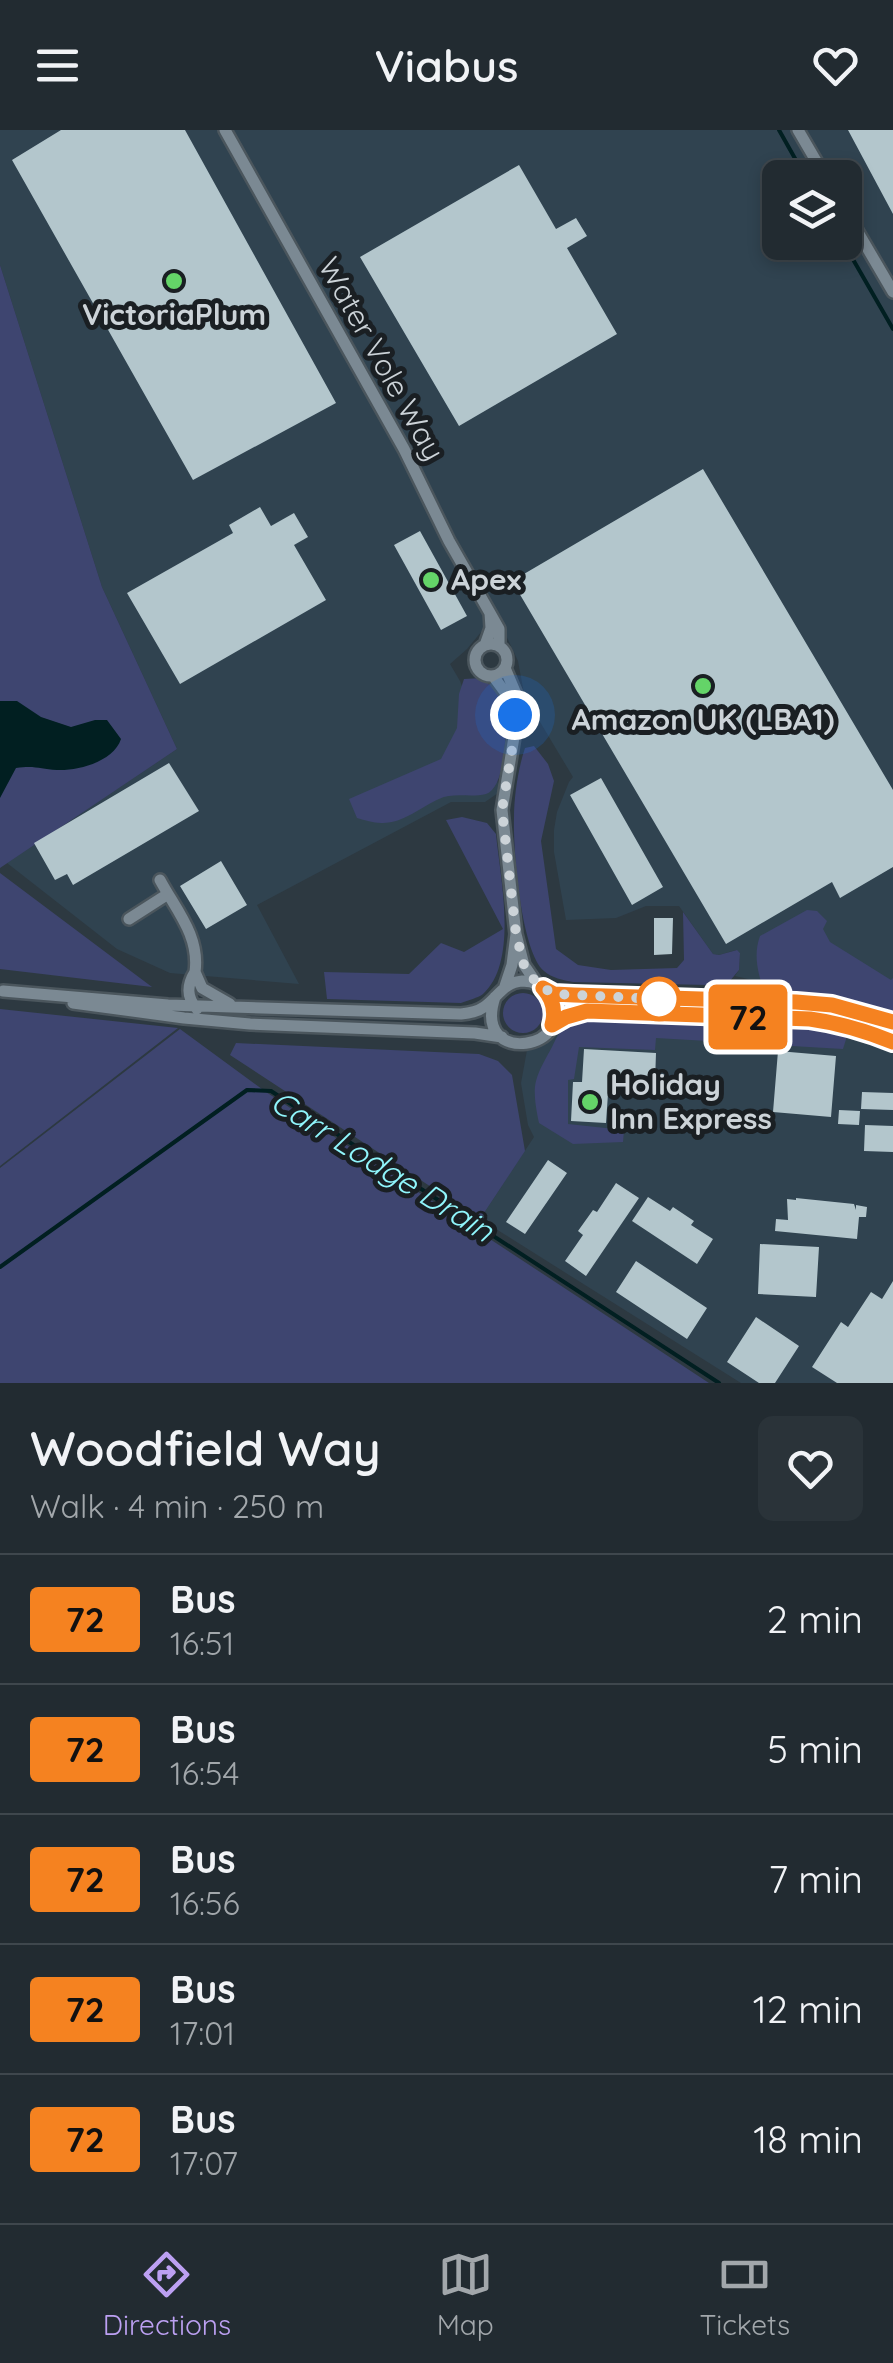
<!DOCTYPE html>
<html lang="en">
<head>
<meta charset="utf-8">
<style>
  :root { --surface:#222b31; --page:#2a3339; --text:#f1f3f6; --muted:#a2a7ab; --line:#3f474d; --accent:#bca0f2 }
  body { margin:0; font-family:Quicksand,sans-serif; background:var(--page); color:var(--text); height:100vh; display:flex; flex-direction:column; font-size:38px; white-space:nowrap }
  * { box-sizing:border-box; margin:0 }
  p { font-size:32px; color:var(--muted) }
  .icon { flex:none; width:55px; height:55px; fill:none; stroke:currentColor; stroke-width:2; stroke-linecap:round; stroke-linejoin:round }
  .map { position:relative; height:1253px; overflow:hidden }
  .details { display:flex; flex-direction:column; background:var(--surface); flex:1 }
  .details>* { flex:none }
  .badge { padding:0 20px; border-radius:8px; font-size:35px; line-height:65px }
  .fabs { position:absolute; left:762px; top:30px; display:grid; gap:20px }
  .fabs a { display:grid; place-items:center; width:100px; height:100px; border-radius:15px; background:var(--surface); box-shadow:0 5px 15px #0003,0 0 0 2px var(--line); font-size:50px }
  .you { position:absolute; width:50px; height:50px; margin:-25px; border:8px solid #fff; border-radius:50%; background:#1a73e8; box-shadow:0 0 0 15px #1a73e833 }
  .map>.badge { position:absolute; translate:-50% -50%; box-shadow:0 0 0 5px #fff }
  .round { display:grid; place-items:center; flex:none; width:105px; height:105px; border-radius:15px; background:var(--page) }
  .headline { display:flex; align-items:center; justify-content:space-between; height:170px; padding:0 30px }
  h1 { font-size:48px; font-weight:600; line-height:75px }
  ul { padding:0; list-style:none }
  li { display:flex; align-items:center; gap:30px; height:130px; padding:0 30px; border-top:2px solid var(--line) }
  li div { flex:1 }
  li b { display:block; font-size:38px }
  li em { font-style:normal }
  li .badge { min-width:110px; font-weight:700; text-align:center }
  header { display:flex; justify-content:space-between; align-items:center; height:130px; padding:0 30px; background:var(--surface); font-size:45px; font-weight:600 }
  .tab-bar { display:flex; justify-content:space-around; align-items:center; height:140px; border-top:2px solid var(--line); background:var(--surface); font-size:28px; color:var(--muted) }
  .tab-bar a { display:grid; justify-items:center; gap:5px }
  .tab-bar .active { color:var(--accent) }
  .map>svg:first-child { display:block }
  .built { fill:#304350; fill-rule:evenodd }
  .green { fill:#3e4570 }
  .water { fill:#011f21 }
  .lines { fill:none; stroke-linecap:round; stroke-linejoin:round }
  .stream { stroke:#011f21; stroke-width:4 }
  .building { fill:#b3c6cc }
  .minor-casing { stroke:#4b565d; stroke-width:16 }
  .minor { stroke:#7b8993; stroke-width:11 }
  .line-casing { stroke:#fff; stroke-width:22 }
  .line { stroke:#f58220; stroke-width:15 }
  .walk { stroke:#ccd3d8; stroke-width:10; stroke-dasharray:0 18 }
  .poi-dot { fill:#64d468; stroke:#1a1f23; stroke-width:4 }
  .stop-dot { fill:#fff; stroke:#f58220; stroke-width:5 }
  .labels { text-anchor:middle; stroke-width:10; stroke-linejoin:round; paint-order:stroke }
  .poi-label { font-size:30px; font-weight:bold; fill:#ccd3d8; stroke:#1a1f23 }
  .street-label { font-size:30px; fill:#ccd3d8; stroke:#1a1f23 }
  .water-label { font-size:32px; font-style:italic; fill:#90f6fc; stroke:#1a1f23 }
</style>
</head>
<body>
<header><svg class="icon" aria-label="menu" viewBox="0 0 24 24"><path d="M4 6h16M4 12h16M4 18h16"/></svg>Viabus<svg class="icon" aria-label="heart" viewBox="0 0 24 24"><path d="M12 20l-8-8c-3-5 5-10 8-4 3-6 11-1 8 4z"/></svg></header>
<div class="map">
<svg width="893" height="1253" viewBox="0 0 893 1253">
  <rect width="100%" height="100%" fill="#2d3941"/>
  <!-- built -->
  <path class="built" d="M0 0H893V883L735 846 739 840 740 823 736 820 719 825 713 824 679 776H646L616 788 566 790 554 722V700L557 682 569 652 573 647 540 592 530 596 518 531 496 484 467 519 450 534 460 551 501 661 485 672H451L257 775 299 854 170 843 117 819 7 733 177 619 102 457 0 135ZM780 48H845V112H780Z
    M590 884 830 896 865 908 893 922V1253H741L480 1089 534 1007 528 995 521 953 527 920 570 889Z"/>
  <!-- green -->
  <path class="green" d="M0 135 102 457 177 619 0 738Z
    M482 548 504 567C507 587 508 657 486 664 471 668 453 662 439 669 421 677 402 694 381 693 373 693 365 690 357 688L349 669 441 629 457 598 459 564 464 549Z
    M534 616 548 634 554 651 541 711 556 819 578 835 611 840 677 838 684 830 683 782 713 824 719 825 737 820 740 823 739 840 729 852 708 855 573 852C563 850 552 848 544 841 521 821 513 719 514 688 514 666 518 639 525 618Z
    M462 687 487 693 496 704C500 747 519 831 483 864 478 868 468 870 461 873L327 869 324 842 409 844 441 813 464 822 503 799 446 690Z
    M0 743 152 857 0 839Z
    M807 780 817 781 827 791 823 799 830 812 891 850 893 848V884L837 870 764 861C758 843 753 825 760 806Z
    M503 883a20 20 0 1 1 40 0a20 20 0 1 1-40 0Z
    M0 879 178 898 0 1036Z
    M596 886 637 890 783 893 848 903 843 919 656 908 655 920 579 917 574 949 568 950V994L624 1000 623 1012 573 1014 539 993C531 954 534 950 552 917 556 909 558 902 566 897 574 892 586 890 596 886Z
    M180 899 266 962 709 1253H0V1038Z
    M236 913 479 924 498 931 512 945 525 1021 480 1089 230 925Z"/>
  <!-- water -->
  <path class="water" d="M0 571H17L41 587 71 597 95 590H107L121 609C114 631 79 641 57 640 40 639 35 635 16 638L0 668Z"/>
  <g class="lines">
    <!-- stream -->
    <path class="stream" d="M779 0 806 48
      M843 112 893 199
      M0 1137 247 960 271 961 719 1253"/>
  </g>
  <!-- building -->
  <path class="building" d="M61 0H185L336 273 193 350 12 30Z
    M848 0H893V84Z
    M519 35 556 99 576 88 587 106 567 118 617 204 459 296 360 127Z
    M703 339 893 660V737L840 768 832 752 726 814 512 451Z
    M260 377 271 396 294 383 308 407 294 415 326 470 180 554 127 463 233 403 229 395Z
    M420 401 467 486 441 500 394 415Z
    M169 633 199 681 73 755 67 744 55 750 34 713Z
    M601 648 663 757 632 775 570 665Z
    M221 731 247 775 206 799 180 756Z
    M654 788H673L672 824 654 825Z
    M584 919 656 923 655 952 609 949 606 993 571 991 573 952H582Z
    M778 921 836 926 831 987 773 982Z
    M862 962 893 963V980L861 979Z
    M839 980 860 981 859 995 838 994Z
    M865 995 893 996V1022L864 1021Z
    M548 1030 567 1043 525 1104 506 1092Z
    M616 1053 639 1068 586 1146 565 1131 583 1105 578 1101 593 1080 597 1082Z
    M648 1067 670 1081 673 1077 694 1091 691 1095 713 1109 697 1134 632 1091Z
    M796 1068 854 1074 856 1080V1075L867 1077 866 1087H859L857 1109 775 1101 776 1089 788 1090 787 1069 796 1070Z
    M760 1114 819 1117 816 1167 758 1164Z
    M636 1131 707 1178 687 1209 616 1162Z
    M893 1151V1253H837L812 1237 841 1192 848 1197 871 1162 882 1169Z
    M756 1187 799 1216 775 1253H759L727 1232Z"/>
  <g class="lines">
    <defs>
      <path id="minor" d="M225 0 404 319 449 411 490 483
        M798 0 826 48
        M845 80 893 162
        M475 530a16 16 0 1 1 32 0a16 16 0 1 1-32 0Z
        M485 515 491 498 490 483 499 499V516
        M493 546 510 569 515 585 516 564 505 538
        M515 585V601L502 680 516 804
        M160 750C176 780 200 806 195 842
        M129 789 168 764
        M505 856 512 835 516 804 524 835 537 854
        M547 860 554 864 575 865 796 872 832 875 893 892
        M3 861 168 875 461 884C470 883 477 882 484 877 497 868 504 852 522 851 533 851 543 855 549 865 583 919 471 939 495 867
        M73 873 184 888 250 894 475 903 502 907
        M197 879C186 867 187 855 195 842L202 858 230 874
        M552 895 566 887 587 881 810 889 828 891 893 912"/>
    </defs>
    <!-- minor casing -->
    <use href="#minor" class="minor-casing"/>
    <!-- minor -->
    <use href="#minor" class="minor"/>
  </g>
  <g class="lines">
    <defs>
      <path id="line" d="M893 892 832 875 796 872 574 865 554 864 543 858C553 869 556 881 552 895L566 887 587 881 810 889C839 893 866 901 893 912"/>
    </defs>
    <!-- line casing -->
    <use href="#line" class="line-casing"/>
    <!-- line -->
    <use href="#line" class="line"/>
    <!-- walk -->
    <path class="walk" d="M515 585V601L502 680 516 804 524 835 537 854 554 864 659 869"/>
  </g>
  <!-- markers -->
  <g class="poi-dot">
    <circle cx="174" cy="151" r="10"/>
    <circle cx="431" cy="450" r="10"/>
    <circle cx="703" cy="556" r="10"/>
    <circle cx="590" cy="972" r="10"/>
  </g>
  <circle class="stop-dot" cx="659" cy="869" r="20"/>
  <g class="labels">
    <!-- poi labels -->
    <g class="poi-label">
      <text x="174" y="195">VictoriaPlum</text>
      <text x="451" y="460" text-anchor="start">Apex</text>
      <text x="703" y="600">Amazon UK (LBA1)</text>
      <text x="610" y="965" text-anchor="start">Holiday<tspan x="610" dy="34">Inn Express</tspan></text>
    </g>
    <!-- street labels -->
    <g class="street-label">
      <text transform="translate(381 229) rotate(61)" y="10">Water Vole Way</text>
    </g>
    <!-- water labels -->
    <g class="water-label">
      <text transform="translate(382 1036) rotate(32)" y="11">Carr Lodge Drain</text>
    </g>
  </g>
</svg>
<div class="fabs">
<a><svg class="icon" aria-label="layers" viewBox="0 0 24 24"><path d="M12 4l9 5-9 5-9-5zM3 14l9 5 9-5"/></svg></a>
</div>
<div class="you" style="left:515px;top:585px"></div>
<b class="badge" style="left:748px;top:887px;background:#f58220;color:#111">72</b>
</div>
<section class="details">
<div class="headline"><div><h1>Woodfield Way</h1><p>Walk · 4 min · 250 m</p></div><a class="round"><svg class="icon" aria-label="heart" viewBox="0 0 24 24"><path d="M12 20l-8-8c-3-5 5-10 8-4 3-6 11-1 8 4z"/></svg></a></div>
<ul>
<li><span class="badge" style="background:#f58220;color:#111">72</span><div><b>Bus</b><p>16:51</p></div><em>2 min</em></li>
<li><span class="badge" style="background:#f58220;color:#111">72</span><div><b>Bus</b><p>16:54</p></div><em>5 min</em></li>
<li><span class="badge" style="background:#f58220;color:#111">72</span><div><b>Bus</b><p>16:56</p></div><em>7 min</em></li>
<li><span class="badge" style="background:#f58220;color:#111">72</span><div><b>Bus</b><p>17:01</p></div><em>12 min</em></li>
<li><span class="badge" style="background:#f58220;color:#111">72</span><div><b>Bus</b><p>17:07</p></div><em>18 min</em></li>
</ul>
</section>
<nav class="tab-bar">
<a class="active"><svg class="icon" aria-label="directions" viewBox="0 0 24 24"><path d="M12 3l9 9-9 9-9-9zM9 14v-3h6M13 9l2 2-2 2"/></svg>Directions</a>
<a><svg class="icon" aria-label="map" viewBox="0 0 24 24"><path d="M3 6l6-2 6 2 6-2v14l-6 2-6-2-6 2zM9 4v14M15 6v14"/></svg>Map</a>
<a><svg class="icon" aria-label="tickets" viewBox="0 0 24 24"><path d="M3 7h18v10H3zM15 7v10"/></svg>Tickets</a>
</nav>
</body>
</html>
